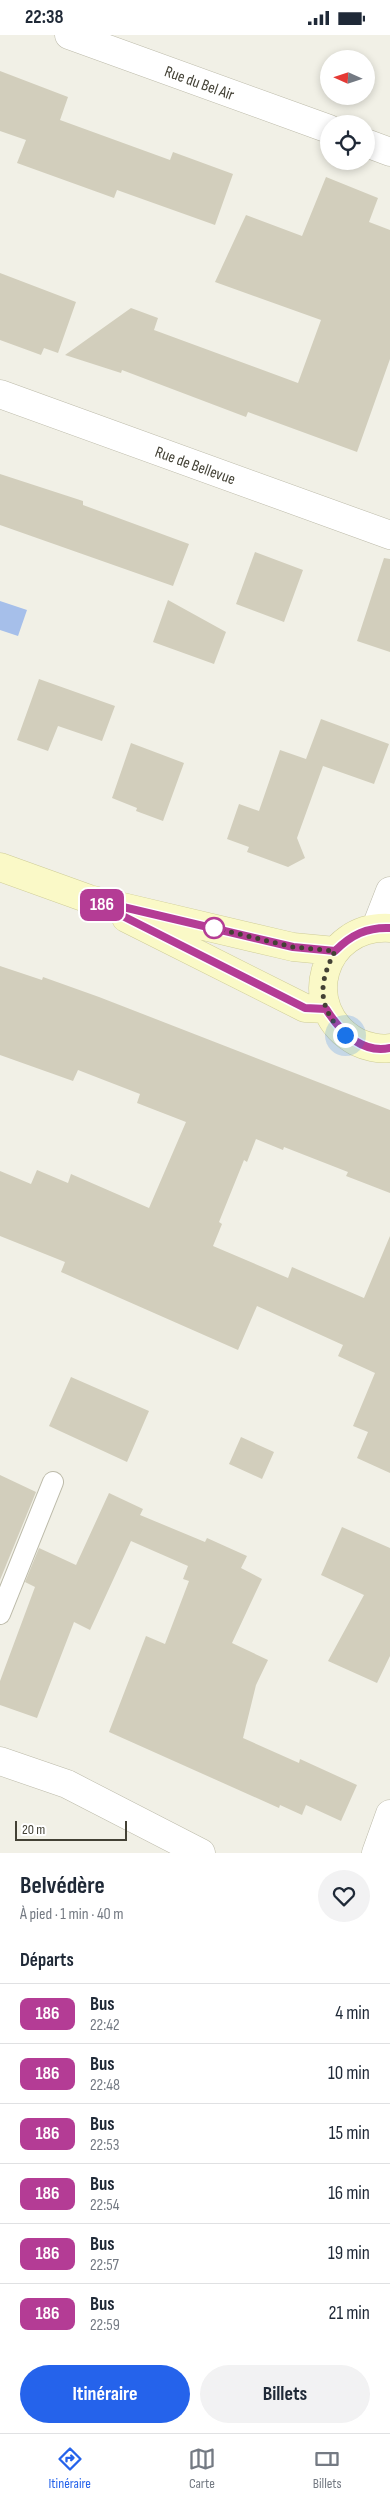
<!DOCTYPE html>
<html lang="fr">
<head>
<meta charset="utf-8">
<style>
  :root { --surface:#fff; --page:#f2f2f3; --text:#1f2937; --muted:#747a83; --line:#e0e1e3; --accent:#2563eb }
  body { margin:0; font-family:"Sofia Sans Condensed",sans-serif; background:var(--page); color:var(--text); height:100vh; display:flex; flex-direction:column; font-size:19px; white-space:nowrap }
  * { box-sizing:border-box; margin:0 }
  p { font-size:16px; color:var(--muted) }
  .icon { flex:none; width:28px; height:28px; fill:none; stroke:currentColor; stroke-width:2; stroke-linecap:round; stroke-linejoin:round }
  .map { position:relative; height:1818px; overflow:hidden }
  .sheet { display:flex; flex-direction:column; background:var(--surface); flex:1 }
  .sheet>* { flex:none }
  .badge { padding:0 10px; border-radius:8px; font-size:18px; line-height:32px }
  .needle { width:32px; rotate:273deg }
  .tools { position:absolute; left:320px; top:15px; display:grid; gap:10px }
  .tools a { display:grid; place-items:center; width:55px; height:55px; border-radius:50%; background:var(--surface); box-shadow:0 2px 8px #0003; font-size:25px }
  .scale { position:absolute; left:15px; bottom:12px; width:112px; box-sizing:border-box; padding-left:5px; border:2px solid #434135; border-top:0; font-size:14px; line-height:18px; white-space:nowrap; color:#434135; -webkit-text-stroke:4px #fff; paint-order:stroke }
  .you { position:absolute; width:25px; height:25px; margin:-12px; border:4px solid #fff; border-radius:50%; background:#1a73e8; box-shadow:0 0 0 8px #1a73e833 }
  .map>.badge { position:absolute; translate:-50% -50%; box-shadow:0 0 0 2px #fff }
  h2 { padding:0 20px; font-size:19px; line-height:45px }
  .round { display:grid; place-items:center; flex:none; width:52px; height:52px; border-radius:26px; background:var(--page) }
  .summary { display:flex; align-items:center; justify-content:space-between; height:85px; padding:0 20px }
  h1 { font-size:24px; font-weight:700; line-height:38px }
  .cta { display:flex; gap:10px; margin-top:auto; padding:10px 20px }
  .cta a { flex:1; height:58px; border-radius:30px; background:var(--accent); color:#fff; font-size:20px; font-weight:700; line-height:58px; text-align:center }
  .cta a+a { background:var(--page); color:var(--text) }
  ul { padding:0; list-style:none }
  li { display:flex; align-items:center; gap:15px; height:60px; padding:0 20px; border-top:1px solid var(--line) }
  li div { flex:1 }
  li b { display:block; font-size:19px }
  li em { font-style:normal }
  li .badge { min-width:55px; font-weight:700; text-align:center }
  .status { display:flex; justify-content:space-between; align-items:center; height:35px; padding:0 25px; background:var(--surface); direction:ltr }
  .status svg { height:14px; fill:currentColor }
  .tab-bar { display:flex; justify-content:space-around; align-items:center; height:70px; border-top:1px solid var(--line); background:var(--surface); font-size:14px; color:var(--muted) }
  .tab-bar a { display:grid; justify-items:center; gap:2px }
  .tab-bar .current { color:var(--accent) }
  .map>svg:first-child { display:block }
  .water { fill:#a6bfea }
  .building { fill:#d2cebc }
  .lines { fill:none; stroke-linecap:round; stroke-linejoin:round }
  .service-casing { stroke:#bcbaa9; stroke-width:22 }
  .minor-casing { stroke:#bcbaa9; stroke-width:29 }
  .secondary-casing { stroke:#cecc98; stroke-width:29 }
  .service { stroke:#fff; stroke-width:20 }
  .minor { stroke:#fff; stroke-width:28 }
  .secondary { stroke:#faf9c7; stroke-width:28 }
  .line-casing { stroke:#fff; stroke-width:11 }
  .line { stroke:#b43c95; stroke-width:8 }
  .walk { stroke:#434135; stroke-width:5; stroke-dasharray:0 9 }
  .stop-dot { fill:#fff; stroke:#b43c95; stroke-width:2.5 }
  .labels { text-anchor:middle; stroke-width:4.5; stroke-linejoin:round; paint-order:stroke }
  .street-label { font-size:16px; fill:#434135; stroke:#fff }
</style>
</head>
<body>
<div class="status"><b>22:38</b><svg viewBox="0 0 49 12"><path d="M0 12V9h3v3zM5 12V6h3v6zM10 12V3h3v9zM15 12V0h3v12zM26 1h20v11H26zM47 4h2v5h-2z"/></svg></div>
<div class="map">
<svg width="390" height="1818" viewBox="0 0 390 1818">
  <rect width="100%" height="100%" fill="#f1f0e6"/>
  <!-- water -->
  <path class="water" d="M0 566 27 575 18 601 0 595Z"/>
  <!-- building -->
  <path class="building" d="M0 36 68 62 60 85 170 125 173 117 233 139 215 190 117 155 114 163 17 128 26 105 0 96Z
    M326 142 378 163 369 187 390 195V324L357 417 248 377 246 382 122 335 121 338 65 320 131 273 158 283 154 295 298 348 321 285 215 247 246 180 302 201Z
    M0 238 76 267 58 318 44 313 41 320 0 305Z
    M0 439 83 466V470L189 509 173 551 0 490Z
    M255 517 303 535 284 587 236 569Z
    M384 523 390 524V617L357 606Z
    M168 565 226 597 214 629 153 607Z
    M39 644 115 671 102 706 58 691 48 716 17 705Z
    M321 684 389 709 374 749 323 731 297 803 305 823 288 832 247 817 249 812 227 804 239 769 259 776 280 715 306 724Z
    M131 708 184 728 163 786 136 776 137 773 112 763Z
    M0 931 42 945 43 942 99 962 390 1075V1158L346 1141 348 1137 284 1112 283 1115 256 1104 247 1127 244 1125 219 1187 222 1189 213 1211 288 1243 292 1232 364 1263 390 1201V1438L357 1423 368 1397 353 1391 375 1338 338 1321 343 1310 257 1271 238 1315 61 1237 65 1227 0 1201V1136L31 1149 37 1135 68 1148 71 1139 149 1173 186 1087 137 1068 140 1059 78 1035 73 1046 0 1020Z
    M71 1342 149 1376 127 1427 49 1391Z
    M241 1402 274 1417 262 1444 229 1429Z
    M0 1440 36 1457 0 1545Z
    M109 1458 143 1474 140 1480 205 1507 207 1503 247 1521 241 1533 262 1544 232 1608 268 1625 256 1650 243 1703 299 1728 300 1724 357 1750 341 1786 306 1770 302 1780 280 1770 279 1773 109 1697 146 1601 165 1609 189 1546 183 1544 188 1531 131 1506 90 1595 74 1587 37 1683 0 1670V1646L35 1552 25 1547 39 1513 76 1530Z
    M342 1492 390 1513V1621L377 1648 328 1626 364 1560 321 1540Z"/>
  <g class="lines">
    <defs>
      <path id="service" d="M0 1579 53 1447"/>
      <g id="minor">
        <path id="s1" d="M69 0 329 94"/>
        <path d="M366 108 390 117"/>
        <path id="s2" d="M0 359 390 500"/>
        <path d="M376 892 390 856"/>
        <path d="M0 1726 67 1749 201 1818"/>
        <path d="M376 1818 390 1779"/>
      </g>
      <path id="secondary" d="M0 832 89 864 293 912 335 916
        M126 883 305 973 326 974
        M390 893C322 889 297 974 357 1007 365 1011 380 1015 390 1013"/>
    </defs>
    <!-- service casing -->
    <use href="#service" class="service-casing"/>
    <!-- minor casing -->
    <use href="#minor" class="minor-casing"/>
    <!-- secondary casing -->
    <use href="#secondary" class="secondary-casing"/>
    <!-- service -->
    <use href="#service" class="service"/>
    <!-- minor -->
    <use href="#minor" class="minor"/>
    <!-- secondary -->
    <use href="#secondary" class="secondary"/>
  </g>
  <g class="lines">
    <defs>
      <path id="line" d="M390 893C367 892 351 900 335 916L293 912 89 864 305 973 326 974C340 996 361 1019 390 1013"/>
    </defs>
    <!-- line casing -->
    <use href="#line" class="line-casing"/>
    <!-- line -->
    <use href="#line" class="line"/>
    <!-- walk -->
    <path class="walk" d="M214 893 293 912 335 916C318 949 317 972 345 1000"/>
  </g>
  <!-- markers -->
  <circle class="stop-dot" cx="214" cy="893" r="10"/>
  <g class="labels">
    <!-- street labels -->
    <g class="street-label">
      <text dy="6" stroke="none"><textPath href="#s1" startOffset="139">Rue du Bel Air</textPath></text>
      <text dy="6" stroke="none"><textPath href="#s2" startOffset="208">Rue de Bellevue</textPath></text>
    </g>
  </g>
</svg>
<div class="tools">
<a><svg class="needle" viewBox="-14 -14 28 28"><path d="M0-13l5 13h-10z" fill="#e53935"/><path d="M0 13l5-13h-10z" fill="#747a83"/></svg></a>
<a><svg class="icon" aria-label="locate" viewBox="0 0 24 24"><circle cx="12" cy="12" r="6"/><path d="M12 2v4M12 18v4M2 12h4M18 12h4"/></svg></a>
</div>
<div class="scale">20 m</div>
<div class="you" style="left:345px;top:1000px"></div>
<b class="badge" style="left:102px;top:870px;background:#b43c95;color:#fff">186</b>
</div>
<section class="sheet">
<div class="summary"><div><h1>Belvédère</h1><p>À pied · 1 min · 40 m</p></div><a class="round"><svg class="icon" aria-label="heart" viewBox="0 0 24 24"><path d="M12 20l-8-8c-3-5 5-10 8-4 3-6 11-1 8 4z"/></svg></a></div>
<h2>Départs</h2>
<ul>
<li><span class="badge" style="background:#b43c95;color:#fff">186</span><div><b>Bus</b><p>22:42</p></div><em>4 min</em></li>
<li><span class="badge" style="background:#b43c95;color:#fff">186</span><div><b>Bus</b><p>22:48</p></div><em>10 min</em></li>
<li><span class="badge" style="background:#b43c95;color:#fff">186</span><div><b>Bus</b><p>22:53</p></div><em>15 min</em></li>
<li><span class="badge" style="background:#b43c95;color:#fff">186</span><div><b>Bus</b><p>22:54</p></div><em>16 min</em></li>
<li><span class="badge" style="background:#b43c95;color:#fff">186</span><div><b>Bus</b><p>22:57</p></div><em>19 min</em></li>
<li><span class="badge" style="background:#b43c95;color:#fff">186</span><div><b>Bus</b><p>22:59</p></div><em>21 min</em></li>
</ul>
<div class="cta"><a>Itinéraire</a><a>Billets</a></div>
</section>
<nav class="tab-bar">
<a class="current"><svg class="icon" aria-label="directions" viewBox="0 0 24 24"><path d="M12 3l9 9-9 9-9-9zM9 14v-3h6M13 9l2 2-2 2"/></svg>Itinéraire</a>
<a><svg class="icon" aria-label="map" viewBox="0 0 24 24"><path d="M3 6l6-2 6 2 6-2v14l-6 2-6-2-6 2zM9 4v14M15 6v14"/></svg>Carte</a>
<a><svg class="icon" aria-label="tickets" viewBox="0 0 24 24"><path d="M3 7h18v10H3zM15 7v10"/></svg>Billets</a>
</nav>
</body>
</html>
